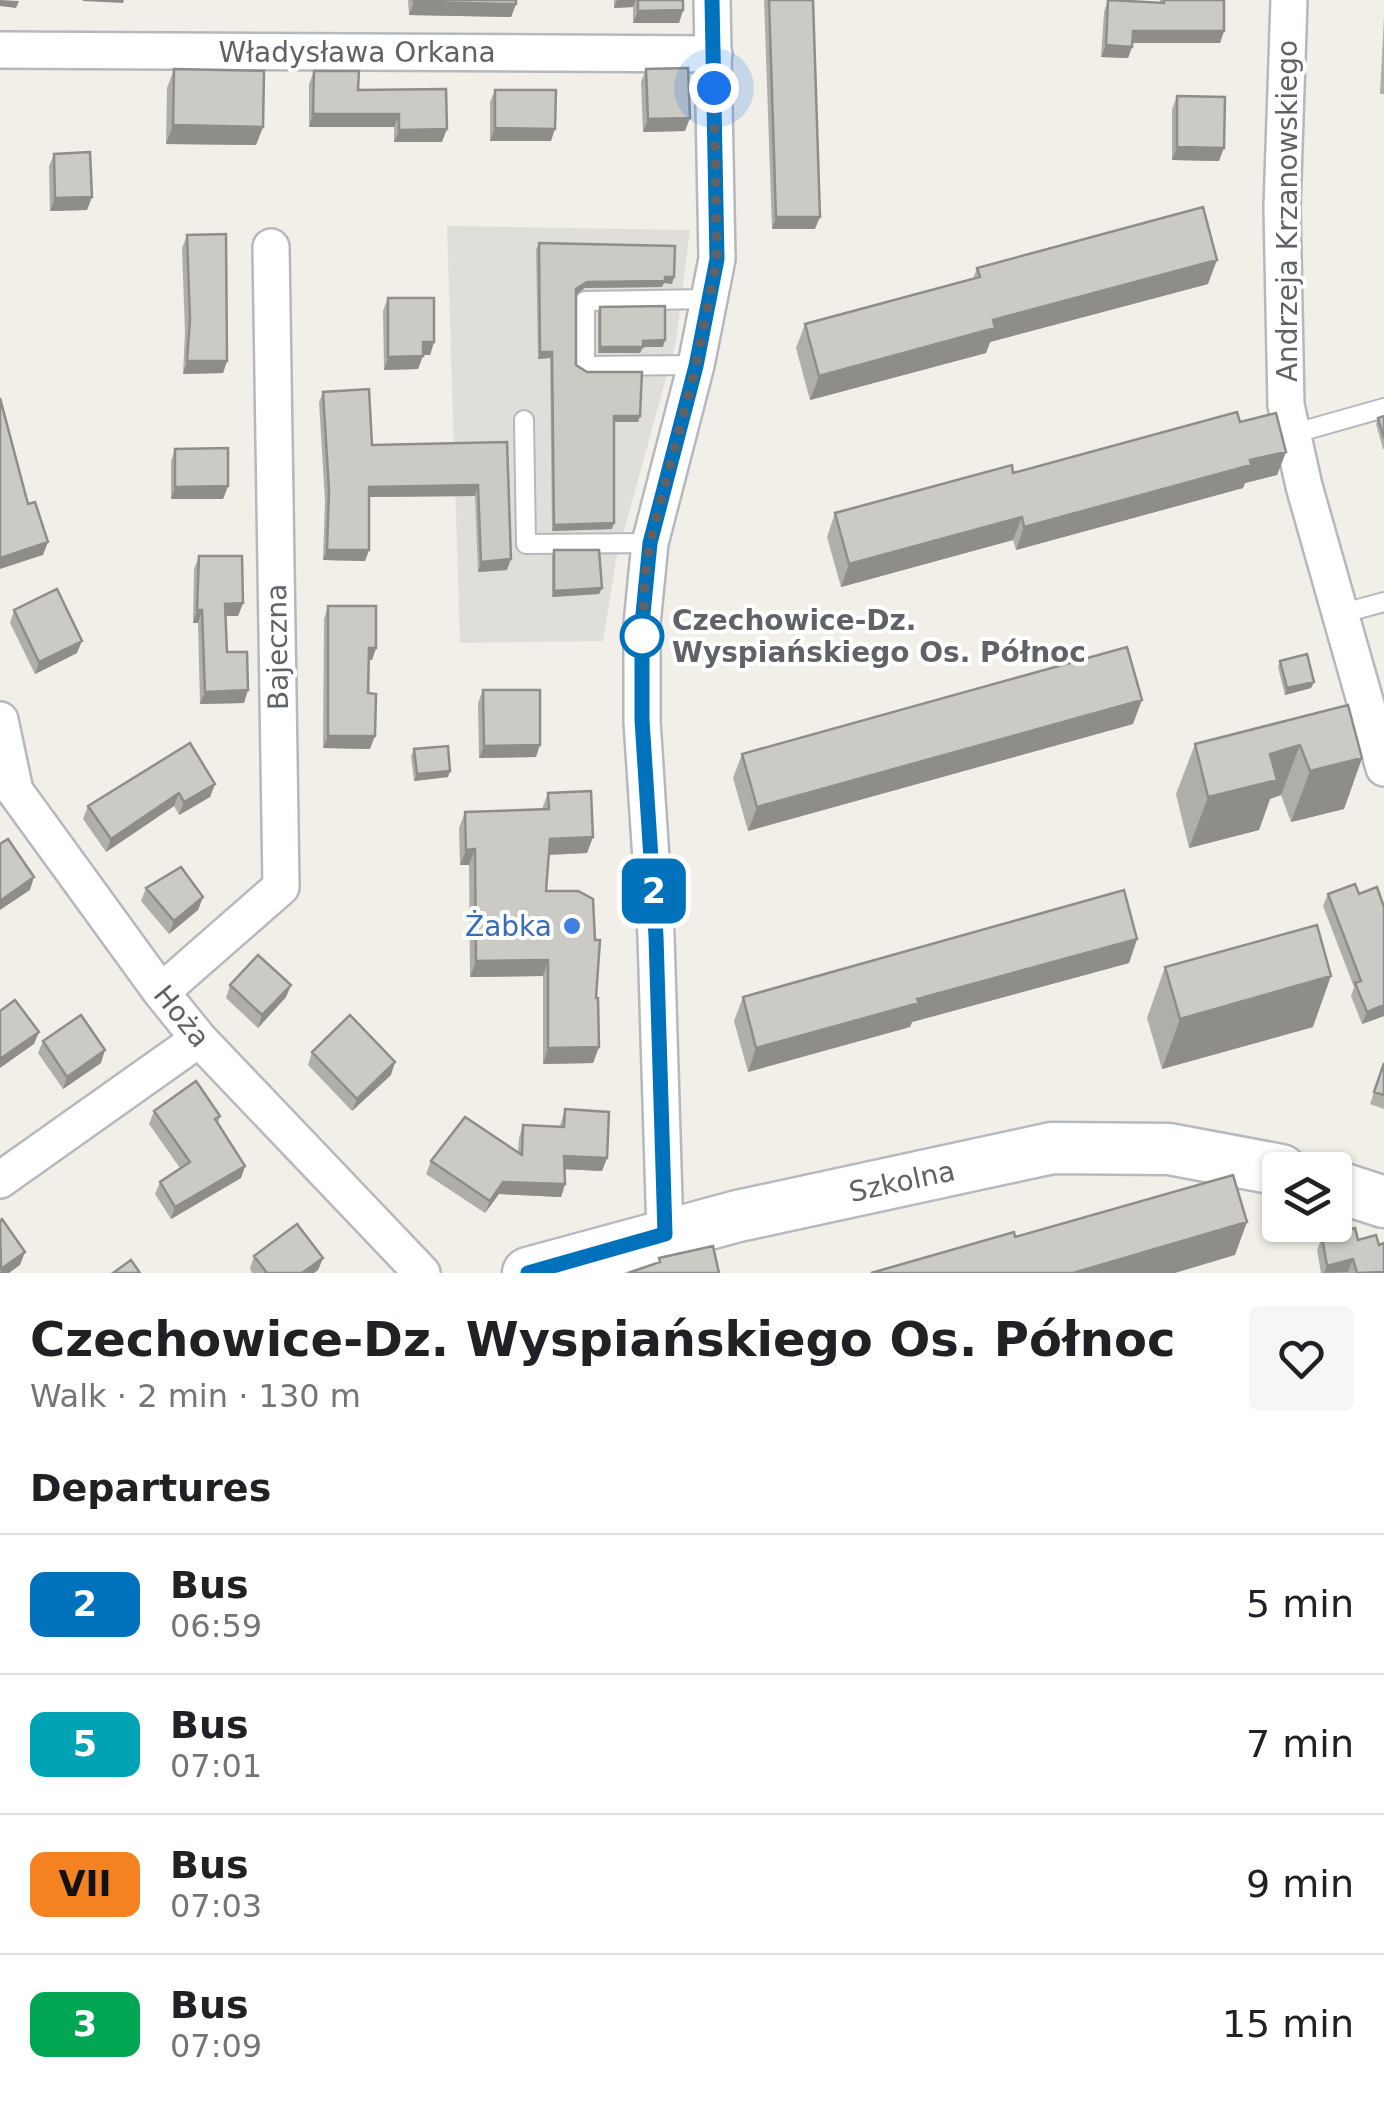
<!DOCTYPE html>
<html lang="en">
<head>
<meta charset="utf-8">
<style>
  :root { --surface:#fff; --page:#f6f6f6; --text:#202124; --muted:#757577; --line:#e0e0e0 }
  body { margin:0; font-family:"DejaVu Sans",sans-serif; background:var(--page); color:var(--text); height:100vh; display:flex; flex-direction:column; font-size:38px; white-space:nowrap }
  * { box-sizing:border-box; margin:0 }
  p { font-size:32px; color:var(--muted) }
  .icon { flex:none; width:55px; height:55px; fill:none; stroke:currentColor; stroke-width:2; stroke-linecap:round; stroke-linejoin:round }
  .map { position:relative; height:1273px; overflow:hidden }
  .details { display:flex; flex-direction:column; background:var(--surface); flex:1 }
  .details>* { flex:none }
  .badge { padding:0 20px; border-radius:15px; font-size:35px; line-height:65px }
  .fabs { position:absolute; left:1262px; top:1152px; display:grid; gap:20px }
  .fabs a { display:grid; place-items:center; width:90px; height:90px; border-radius:10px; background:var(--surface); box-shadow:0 2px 8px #0004; font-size:50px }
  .you { position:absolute; width:50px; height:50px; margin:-25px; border:8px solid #fff; border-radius:50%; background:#1a73e8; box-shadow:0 0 0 15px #1a73e833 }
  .map>.badge { position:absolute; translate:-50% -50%; box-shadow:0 0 0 5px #fff }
  h2 { padding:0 30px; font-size:38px; line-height:90px }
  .round { display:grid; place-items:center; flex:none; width:105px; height:105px; border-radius:10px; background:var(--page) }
  .overview { display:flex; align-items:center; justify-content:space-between; height:170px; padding:0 30px }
  h1 { font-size:48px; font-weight:600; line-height:75px }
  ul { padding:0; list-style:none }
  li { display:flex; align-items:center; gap:30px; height:140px; padding:0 30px; border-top:2px solid var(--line) }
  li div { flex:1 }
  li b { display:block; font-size:38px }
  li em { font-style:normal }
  li .badge { min-width:110px; font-weight:700; text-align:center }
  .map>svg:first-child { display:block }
  .industrial { fill:#e0deda }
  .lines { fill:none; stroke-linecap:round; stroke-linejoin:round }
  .lane-casing { stroke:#b5b8bc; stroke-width:22 }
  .street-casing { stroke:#b5b8bc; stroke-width:40 }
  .secondary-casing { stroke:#b6babf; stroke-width:55 }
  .lane { stroke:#fff; stroke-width:18 }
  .street { stroke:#fff; stroke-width:35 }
  .secondary { stroke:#fff; stroke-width:50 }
  .wall { fill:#afaea9 }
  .shaded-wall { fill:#8f8d8a }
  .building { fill:#cccac5; stroke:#8f8d8a; stroke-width:2.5 }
  .line-casing { stroke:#fff; stroke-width:22 }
  .line { stroke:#0072bc; stroke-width:15 }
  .walk { stroke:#5f6368; stroke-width:10; stroke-dasharray:0 18 }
  .stop-dot { fill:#fff; stroke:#0072bc; stroke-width:5 }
  .shop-dot { fill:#3f7fe0; stroke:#fff; stroke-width:4 }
  .labels { text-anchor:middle; stroke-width:8; stroke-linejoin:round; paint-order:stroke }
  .street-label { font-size:28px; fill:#5f6368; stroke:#fff }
  .stop-label { font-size:28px; font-weight:bold; fill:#5f6368; stroke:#fff; text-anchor:start }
  .shop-label { font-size:28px; fill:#366cbe; stroke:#fff; text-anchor:end }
</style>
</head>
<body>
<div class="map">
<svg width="1384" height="1273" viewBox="0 0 1384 1273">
  <rect width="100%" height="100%" fill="#f1efe8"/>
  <!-- industrial -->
  <path class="industrial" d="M447 226 690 230 676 342 616 560 603 641 460 643Z"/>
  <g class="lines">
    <defs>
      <path id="lane" d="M696 365 585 366V301L709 299
        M524 420 526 544 650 543
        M1292 434 1384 408
        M1340 614 1384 602"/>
      <path id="street" d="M1289 0 1282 207 1286 405 1304 486 1384 768
        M0 50 714 54
        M0 720 15 791 161 992 199 1039 422 1273
        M161 992 281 887 271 247
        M0 1180 199 1039
        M665 1234 656 936 642 721V624L650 543 696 365 717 259 712 0"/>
      <path id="secondary" d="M1335 1186 1384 1202
        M528 1273 738 1216 1052 1148 1169 1149 1281 1170"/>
    </defs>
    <!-- lane casing -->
    <use href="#lane" class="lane-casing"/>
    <!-- street casing -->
    <use href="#street" class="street-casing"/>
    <!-- secondary casing -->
    <use href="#secondary" class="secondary-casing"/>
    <!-- lane -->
    <use href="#lane" class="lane"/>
    <!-- street -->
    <use href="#street" class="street"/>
    <!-- secondary -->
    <use href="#secondary" class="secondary"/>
  </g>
  <!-- wall -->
  <path class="wall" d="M408 0H516V4L511 17 409 15Z
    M614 0H683V10L679 23H633V7L614 8Z
    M764 0H813L815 229H772Z
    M1108 0 1160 2V0H1224V31L1220 43H1133L1128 58 1101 57 1104 12Z
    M1384 17V94H1380Z
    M174 69 263 127 256 145 166 144 167 88Z
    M646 69 685 131 643 132 641 82Z
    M314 71 358 90 442 142H394V127H309V84Z
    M495 90 551 141H490V102Z
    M1177 96 1219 161 1172 160V109Z
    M54 154 92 197 87 210 50 211 49 166Z
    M187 235 227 361 223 373 183 374 185 332 182 248Z
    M539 243 672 284 664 283 662 287 585 288 576 294V365L640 416 638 422H614L612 529 552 531 550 358 538 359 536 250Z
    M977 268 1208 284 990 342 986 353 810 400 796 348 805 324 973 279Z
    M388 298 434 342 430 355H423L418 369 384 370 383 311Z
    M600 307 663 347H643L640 353H598V313Z
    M323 392 372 445 507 442V570L478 572 475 496 369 497V550L365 561 323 560 325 501 319 402Z
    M1384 416V449H1383L1376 424 1378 418Z
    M1240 422 1286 452 1277 475 1245 483 1243 488 1016 550 1013 540 841 587 827 537 835 513Z
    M175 449 228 486 223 499H171V461Z
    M554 550 602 588 599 594 552 597V556Z
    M199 556 243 603 238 616H226L227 652 244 703 200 704 198 623H193L194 569Z
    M328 606 376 648 372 660H369L370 749 323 748 324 619Z
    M14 610 77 653 35 674 10 623Z
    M1280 661 1314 682 1311 688 1285 695 1278 667Z
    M483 690 536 757 479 758 478 703Z
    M1348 705 1362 758 1344 809 1291 822 1281 795 1270 799 1259 830 1189 848 1176 794 1195 744Z
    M1133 724 748 831 733 778 742 754Z
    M414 749 448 777 414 781 411 756Z
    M215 784 210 797 179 815 174 806 106 852 83 819 88 806Z
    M548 793 593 837 587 853 549 855 546 891 596 998 599 1047 593 1063 543 1064V976L470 977 469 865H460L459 828 465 812 542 809Z
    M146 888 203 897 198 910 169 934 141 901Z
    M1328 894 1384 1016 1362 1024 1351 996 1354 987 1323 906Z
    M1137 939 1129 963 912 1022 910 1027 748 1072 734 1021 743 997Z
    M1165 967 1313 1027 1162 1069 1147 1018Z
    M230 985H291L286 997 258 1028 226 998Z
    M43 1041 101 1063 63 1089 38 1053Z
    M312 1052 391 1075 352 1111 308 1065Z
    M1384 1062V1109L1370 1104Z
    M565 1109 607 1158 602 1171 565 1169V1184L561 1197 499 1194 485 1213 426 1174 431 1161 518 1152 519 1138 523 1125 560 1126Z
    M154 1111 220 1116 218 1123 245 1166 241 1178 171 1219 155 1194 160 1182 180 1168 149 1124Z
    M1322 1237 1358 1240 1379 1245 1384 1273H1321L1317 1250Z
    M254 1256 323 1258 318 1270 314 1273H252L250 1269Z"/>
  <!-- shaded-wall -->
  <path class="shaded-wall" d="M0 0 19 1 16 8 0 6Z
    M83 0H124L123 3 83 1Z
    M617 0H636L633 7 614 8Z
    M414 2 516 4 511 17 409 15Z
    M683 10 679 23H633L638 11Z
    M1133 31H1224L1220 43H1129Z
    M1106 45 1132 47 1128 58 1101 57Z
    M313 114H399L394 127H309Z
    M690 118 685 131 643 132 648 119Z
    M173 125 263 127 256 145 166 144Z
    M495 128 555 129 551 141H490Z
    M447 129 442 142H394L399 130Z
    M1177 147 1224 148 1219 161 1172 160Z
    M92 197 87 210 50 211 55 198Z
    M776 217H820L815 229H772Z
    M1217 260 1208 284 990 342 986 353 810 400 819 376 993 320Z
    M665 277H674L672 284 664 283 662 287 585 288 574 296 576 289 587 282Z
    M665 340 663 347H643L640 353H598L600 347 643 341Z
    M423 342H434L430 355H418Z
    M540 352H552L550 358 538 359Z
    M423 356 418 369 384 370 388 357Z
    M187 361H227L223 373 183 374Z
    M614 416H640L638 422H612Z
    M1286 452 1277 475 1245 483 1243 488 1016 550 1024 527 1250 460Z
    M478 485 475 496 365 497 369 487Z
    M228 486 223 499H171L175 487Z
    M1022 517 1013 540 841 587 849 564Z
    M614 523 612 529 552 531 554 525Z
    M48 542 43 555 0 569V558Z
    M327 550H369L365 561 323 560Z
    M511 559 507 570 478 572 481 562Z
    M602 588 599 594 552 597 554 591Z
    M243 603 238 616H220L225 604Z
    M197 610H202L198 623H193Z
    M82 641 77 653 35 674 39 662Z
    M369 648H376L372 660H365Z
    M1314 682 1311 688 1285 695 1287 688Z
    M248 690 244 703 200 704 205 692Z
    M1142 700 1133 724 748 831 757 807Z
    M328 736H375L370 749 323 748Z
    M540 745 536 757 479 758 484 746Z
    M1300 745 1281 795 1270 799 1259 830 1189 848 1208 797 1270 754Z
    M1362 758 1344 809 1291 822 1310 771Z
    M450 771 448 777 414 781 417 774Z
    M215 784 210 797 179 815 184 802Z
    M179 793 174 806 106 852 111 839Z
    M593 837 587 853 545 855 550 839Z
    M475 849 469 865H460L466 850Z
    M34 877 30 890 0 910V901Z
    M203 897 198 910 169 934 174 921Z
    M1137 939 1129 963 912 1022 910 1027 748 1072 756 1048 917 999Z
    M548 960 543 976 470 977 476 961Z
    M1331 976 1313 1027 1162 1069 1180 1019Z
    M291 985 286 997 258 1028 262 1015Z
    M1384 1005V1016L1362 1024 1367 1012Z
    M39 1032 34 1044 0 1068V1059Z
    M599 1047 593 1063 543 1064 548 1048Z
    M105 1050 101 1063 63 1089 67 1077Z
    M395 1062 391 1075 352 1111 357 1099Z
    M564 1156 607 1158 602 1171 560 1169Z
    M245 1166 241 1178 171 1219 175 1207Z
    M503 1182 565 1184 561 1197 499 1194 485 1213 490 1201Z
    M1247 1222 1235 1255 1175 1273H1073Z
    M25 1252 20 1265 9 1273H0L1 1269Z
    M323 1258 318 1270 314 1273H302Z
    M1353 1259 1348 1272 1324 1273 1327 1266Z"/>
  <!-- building -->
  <path class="building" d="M413 0H516V4L414 2Z
    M638 0H683V10L638 11Z
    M769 0H813L820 217H776Z
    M1108 0 1164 3V0H1224V31H1133L1132 47 1106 45Z
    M688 68 690 118 648 119 646 69Z
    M174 69 264 71 263 127 173 125Z
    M314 71H359L358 90 446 89 447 129 399 130V114H313Z
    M495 90H556L555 129 495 128Z
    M1177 96 1225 97 1224 148 1177 147Z
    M90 152 92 197 55 198 54 154Z
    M1203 207 1217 260 993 320 995 328 819 376 805 324 980 277 977 268Z
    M226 234 227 361H187L190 319 187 235Z
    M539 243 675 246 674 277H665V281L587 282 576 289V365L587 372H642L640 416H614V523L554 525 552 352H540Z
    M388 298H434V342H423V356L388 357Z
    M665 306V340L643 341V347H600V307Z
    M369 389 372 445 507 442 511 559 481 562 478 485 369 487V550H327L329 490 323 392Z
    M0 398 28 504 35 502 48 542 0 558Z
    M1237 412 1240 422 1276 413 1286 452 1250 460 1251 465 1024 527 1022 517 849 564 835 513 1012 465 1013 473Z
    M1384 416V438L1378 418Z
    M228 448V486L175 487V449Z
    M554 550H599L602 588 554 591Z
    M199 556H242L243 603 225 604 227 652H247L248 690 205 692 202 610H197Z
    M57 589 82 641 39 662 14 610Z
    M328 606H376V648H369L368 693 376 694 375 736H328Z
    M1127 647 1142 700 757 807 742 754Z
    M1307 654 1314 682 1287 688 1280 661Z
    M483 690H540V745L484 746Z
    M1348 705 1362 758 1310 771 1300 745 1270 754 1277 780 1208 797 1195 744Z
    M190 743 215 784 184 802 179 793 111 839 88 806Z
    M448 746 450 771 417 774 414 749Z
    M591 791 593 837 550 839 546 891H578L593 899 595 940H600L596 998H598L599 1047 548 1048V960L476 961 475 849 466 850 465 812 549 809 548 793Z
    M8 839 34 877 0 901V844Z
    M181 867 203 897 174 921 146 888Z
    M1355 884 1359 894 1377 887 1384 907V1005L1367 1012 1355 983 1361 981 1328 894Z
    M1124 890 1137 939 917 999 919 1003 756 1048 743 997Z
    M1317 925 1331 976 1180 1019 1165 967Z
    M258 955 291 985 262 1015 230 985Z
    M15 1000 39 1032 0 1059V1011Z
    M81 1015 105 1050 67 1077 43 1041Z
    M350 1015 395 1062 357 1099 312 1052Z
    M1384 1063V1095L1374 1092Z
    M196 1081 220 1116 215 1119 245 1166 175 1207 160 1182 190 1162 154 1111Z
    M565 1109 609 1112 607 1158 564 1156 565 1184 503 1182 490 1201 431 1161 465 1117 522 1155 523 1125 564 1127Z
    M1233 1175 1247 1222 1073 1273H871L1014 1232 1015 1237Z
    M2 1219 25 1252 1 1269 0 1221Z
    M297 1224 323 1258 302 1273H267L254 1256Z
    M1355 1228 1358 1240 1376 1235 1379 1245 1384 1243V1272L1357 1273 1353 1259 1327 1266 1322 1237Z
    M713 1246 719 1273H628L660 1262 659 1258Z
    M131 1260 140 1273H113Z"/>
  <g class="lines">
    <defs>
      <path id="line" d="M528 1273 665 1234 656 936 642 720V624L650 543 696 366 717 259 712 0"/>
    </defs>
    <!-- line casing -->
    <use href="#line" class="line-casing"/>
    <!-- line -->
    <use href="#line" class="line"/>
    <!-- walk -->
    <path class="walk" d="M642 636V648L645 578 650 543 696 366 717 259 714 88"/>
  </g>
  <!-- markers -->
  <circle class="stop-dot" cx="642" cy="636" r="20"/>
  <circle class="shop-dot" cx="572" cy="926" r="10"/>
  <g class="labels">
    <!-- street labels -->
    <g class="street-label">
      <text x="357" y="62">Władysława Orkana</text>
      <text transform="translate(1287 211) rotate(-90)" y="10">Andrzeja Krzanowskiego</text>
      <text transform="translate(277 647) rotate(-91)" y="10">Bajeczna</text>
      <text transform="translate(182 1016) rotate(51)" y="10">Hoża</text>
      <text transform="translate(902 1181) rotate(-12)" y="10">Szkolna</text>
    </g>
    <!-- stop labels -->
    <g class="stop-label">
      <text x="672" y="630">Czechowice-Dz.<tspan x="672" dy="32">Wyspiańskiego Os. Północ</tspan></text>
    </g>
    <!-- shop labels -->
    <g class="shop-label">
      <text x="552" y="936">Żabka</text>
    </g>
  </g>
</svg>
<div class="fabs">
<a><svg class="icon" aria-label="layers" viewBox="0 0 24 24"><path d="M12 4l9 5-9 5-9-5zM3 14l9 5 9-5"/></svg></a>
</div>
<div class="you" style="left:714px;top:88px"></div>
<b class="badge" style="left:654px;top:891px;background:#0072bc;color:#fff">2</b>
</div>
<section class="details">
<div class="overview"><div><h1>Czechowice-Dz. Wyspiańskiego Os. Północ</h1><p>Walk · 2 min · 130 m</p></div><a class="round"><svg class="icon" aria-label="heart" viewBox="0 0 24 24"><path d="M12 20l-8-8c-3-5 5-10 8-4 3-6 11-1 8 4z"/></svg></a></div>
<h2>Departures</h2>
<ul>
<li><span class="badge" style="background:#0072bc;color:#fff">2</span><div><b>Bus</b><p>06:59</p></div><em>5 min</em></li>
<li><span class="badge" style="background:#00a3b4;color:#fff">5</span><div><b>Bus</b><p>07:01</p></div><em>7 min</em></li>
<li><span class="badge" style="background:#f58220;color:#111">VII</span><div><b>Bus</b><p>07:03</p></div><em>9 min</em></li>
<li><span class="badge" style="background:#00a651;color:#fff">3</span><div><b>Bus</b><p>07:09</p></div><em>15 min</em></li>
</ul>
</section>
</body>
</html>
